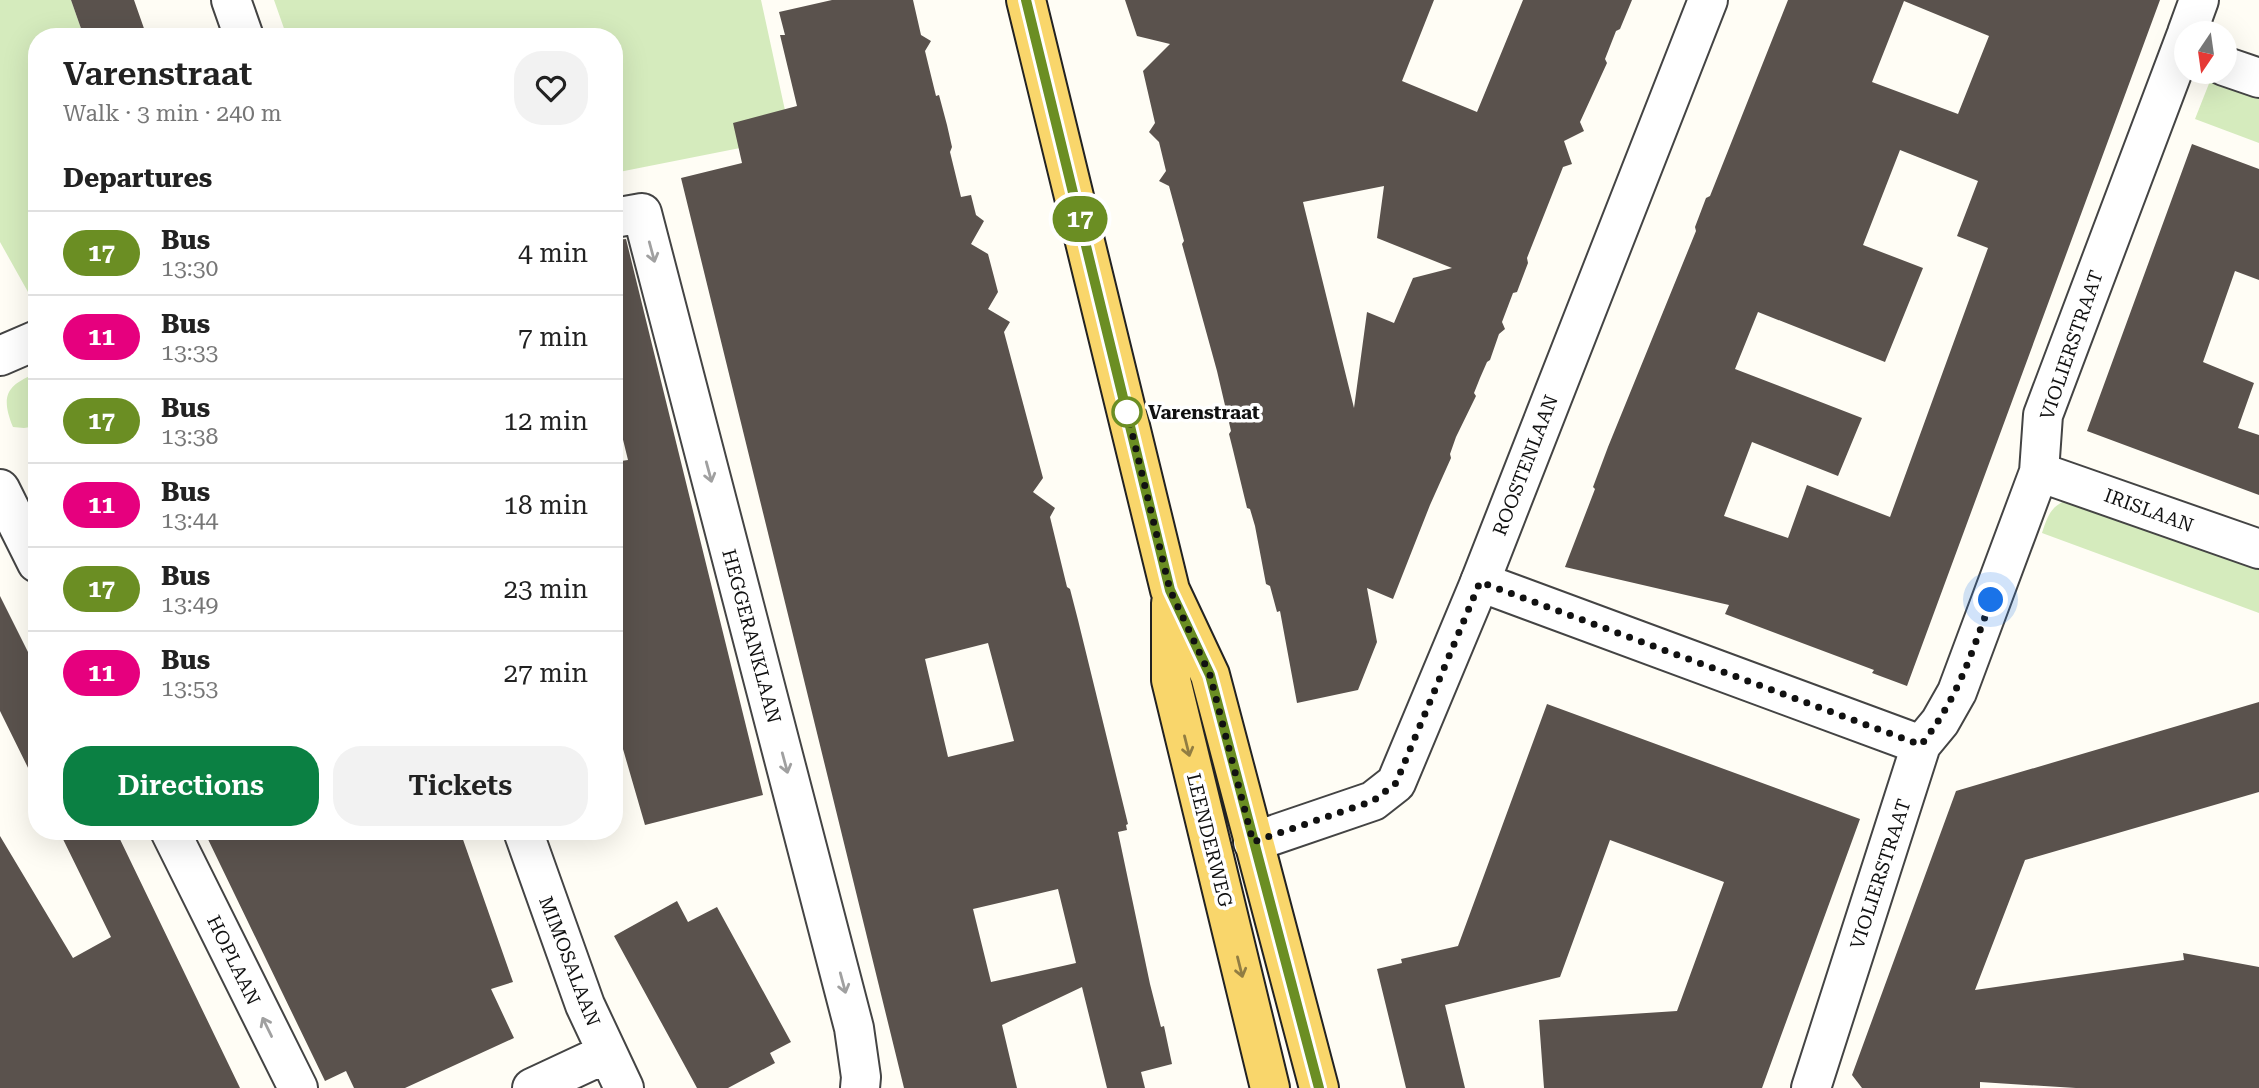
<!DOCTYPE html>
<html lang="en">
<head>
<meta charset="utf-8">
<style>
  :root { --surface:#fff; --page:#f2f2f2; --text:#222; --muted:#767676; --line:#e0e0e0; --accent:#0b8043 }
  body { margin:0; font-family:"Roboto Serif",serif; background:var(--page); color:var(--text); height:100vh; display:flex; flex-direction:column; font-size:26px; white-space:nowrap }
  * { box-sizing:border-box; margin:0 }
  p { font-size:23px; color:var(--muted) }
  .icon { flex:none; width:38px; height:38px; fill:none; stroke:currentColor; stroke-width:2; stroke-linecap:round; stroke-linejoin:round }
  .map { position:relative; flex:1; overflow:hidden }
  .panel { position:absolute; left:28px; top:28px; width:595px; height:812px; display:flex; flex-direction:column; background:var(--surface); border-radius:28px; box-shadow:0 7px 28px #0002 }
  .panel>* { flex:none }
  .badge { padding:0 14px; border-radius:23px; font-size:24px; line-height:46px }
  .needle { width:46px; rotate:193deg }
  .buttons { position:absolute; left:2174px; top:21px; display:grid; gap:14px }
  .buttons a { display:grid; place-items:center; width:63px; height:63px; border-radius:50%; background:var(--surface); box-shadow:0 7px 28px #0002; font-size:35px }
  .you { position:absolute; width:35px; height:35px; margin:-18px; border:5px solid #fff; border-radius:50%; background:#1a73e8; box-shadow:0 0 0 10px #1a73e833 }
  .map>.badge { position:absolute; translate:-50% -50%; box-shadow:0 0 0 4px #fff }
  h2 { padding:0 35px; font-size:26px; line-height:63px }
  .round { display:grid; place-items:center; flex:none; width:74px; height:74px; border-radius:28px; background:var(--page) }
  .headline { display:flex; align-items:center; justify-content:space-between; height:119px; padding:0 35px }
  h1 { font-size:33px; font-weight:600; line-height:52px }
  .button { display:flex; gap:14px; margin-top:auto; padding:14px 35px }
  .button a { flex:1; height:80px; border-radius:28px; background:var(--accent); color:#fff; font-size:28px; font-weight:600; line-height:80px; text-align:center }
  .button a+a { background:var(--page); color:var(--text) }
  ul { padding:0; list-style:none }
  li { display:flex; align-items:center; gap:21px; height:84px; padding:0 35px; border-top:2px solid var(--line) }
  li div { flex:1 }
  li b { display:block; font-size:26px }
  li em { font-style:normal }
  li .badge { min-width:77px; font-weight:700; text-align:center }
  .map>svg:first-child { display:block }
  .green { fill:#d5ebbd }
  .building { fill:#5a524d; fill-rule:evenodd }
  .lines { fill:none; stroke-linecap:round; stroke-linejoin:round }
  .minor-casing { stroke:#444; stroke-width:42 }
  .tertiary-casing { stroke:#444; stroke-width:42 }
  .primary-casing { stroke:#222; stroke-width:42 }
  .minor { stroke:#fff; stroke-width:38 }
  .tertiary { stroke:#fff; stroke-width:38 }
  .primary { stroke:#f9d66b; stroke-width:38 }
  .oneway { stroke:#a0a0a0 }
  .oneway2 { stroke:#917d42 }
  .line-casing { stroke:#fff; stroke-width:16 }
  .line { stroke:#6b8e23; stroke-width:10 }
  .walk { stroke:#111; stroke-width:7; stroke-dasharray:0 12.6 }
  .stop-dot { fill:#fff; stroke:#6b8e23; stroke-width:3.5 }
  .labels { text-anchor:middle; stroke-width:7; stroke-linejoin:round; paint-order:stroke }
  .street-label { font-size:19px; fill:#111; stroke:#fff }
  .stop-label { font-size:19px; font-weight:bold; fill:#111; stroke:#fff; text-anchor:start }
</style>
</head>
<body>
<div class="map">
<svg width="2259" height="1088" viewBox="0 0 2259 1088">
  <rect width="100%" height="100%" fill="#fffdf5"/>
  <!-- green -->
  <path class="green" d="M0 0H71L84 37H37V288L28 292 0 242Z
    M274 0H761L791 138 614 173V37H287Z
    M2210 81H2222L2259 95V143L2195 119Z
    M37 373V426L24 428 13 427C0 395 7 385 37 373Z
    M2065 501 2259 567V613L2042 533C2047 518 2050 507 2065 501Z"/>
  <!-- building -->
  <path class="building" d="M71 0H134L147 37H84Z
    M832 0H913L921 35 931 41 925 51 936 96 939 95 947 125 952 147 950 152 961 197 971 195 976 215 984 221 971 244 988 254 998 292 988 309 1010 322 1004 332 1043 478 1033 492 1055 508 1050 517 1067 587 1070 589 1078 620 1128 824 1126 825 1127 830 1118 832 1150 984 1161 1027 1164 1026 1172 1064 1141 1072 1145 1088H1107L1082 987 1002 1025 1017 1088H904L681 178 742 163 733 123 797 106 780 35H785L779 12ZM988 643 1014 741 948 757 925 659ZM1058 889 1076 963 991 982 973 909Z
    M1125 0H1434L1402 81 1477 112 1523 0H1632L1620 29 1616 31 1605 59 1607 63 1580 122 1584 131 1564 141 1572 164 1563 167 1527 258 1528 263 1517 292 1513 293 1502 322 1505 329 1499 334 1490 360 1487 362 1480 378 1474 393 1476 396 1456 437 1450 454 1451 458 1430 505 1393 599 1367 588 1377 642 1358 690 1297 703 1280 611 1277 612 1270 586 1266 584 1255 526 1250 509 1247 508 1233 450 1229 434 1231 431 1217 371 1182 244 1184 241 1169 186 1159 181 1166 171 1159 142 1149 132 1155 123 1143 71 1170 44 1137 36ZM1384 186 1377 238 1452 268 1413 278 1394 323 1367 312 1354 408 1303 202Z
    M1788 0H2160L1907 686 1872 673 1874 670 1725 614 1729 605 1565 567 1595 489 1593 487 1608 447 1696 231 1695 227 1706 198 1710 196ZM1904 1 1989 36 1958 114 1872 82ZM1900 150 1978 181 1957 236 1988 248 1890 517 1807 485 1788 538 1724 516 1752 442 1838 476 1862 418 1735 369 1758 312 1885 362 1923 268 1863 245Z
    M2192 144 2259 169V280L2235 271 2203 362 2254 383 2238 428 2259 435V495L2087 431Z
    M626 239 763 795 645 825 614 718V462L628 460 614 403V240Z
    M0 596 37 670V786L0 711Z
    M2259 702V792L2025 860 1975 990 2184 960 2183 953 2259 967V1088H2076L1980 1082V1088H1862L1852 1075 1956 791Z
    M1547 704 1860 819 1762 1088H1544L1539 1020 1677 1011 1724 882 1610 840 1560 977 1445 1005 1465 1088H1406L1377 969 1402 963 1401 959 1458 946Z
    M59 831H116L240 1088H0V836L73 958 111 937Z
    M204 831H460L513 982 491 989 514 1038 405 1088H354L346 1071 325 1081Z
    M677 901 688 922 717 907 791 1042 770 1053 775 1063 728 1088H697L614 936Z"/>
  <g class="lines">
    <defs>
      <path id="minor" d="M231 0 244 37
        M2187 33 2199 0
        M2224 66 2259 78
        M614 218 642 213 854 1028 861 1077 860 1088
        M0 356 37 340
        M2039 472 2259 549
        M0 489 37 563
        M1480 582 1921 745
        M170 831 298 1088
        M523 831 585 1005 624 1088
        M532 1088 607 1053
        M1811 1088 1921 745 1940 722 1957 692 2039 472 2043 415 2186 36"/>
      <path id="tertiary" d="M1253 842 1373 801 1396 783 1480 582 1708 0"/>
      <path id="primary" d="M1026 0 1170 590 1210 675 1319 1088
        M1171 603V680L1270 1088"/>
    </defs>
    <!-- minor casing -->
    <use href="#minor" class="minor-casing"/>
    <!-- tertiary casing -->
    <use href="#tertiary" class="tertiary-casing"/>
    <!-- primary casing -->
    <use href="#primary" class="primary-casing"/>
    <!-- minor -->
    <use href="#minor" class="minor"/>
    <!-- tertiary -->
    <use href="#tertiary" class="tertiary"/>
    <!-- primary -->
    <use href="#primary" class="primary"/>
  </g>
  <!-- one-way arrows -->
  <defs><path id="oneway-shaft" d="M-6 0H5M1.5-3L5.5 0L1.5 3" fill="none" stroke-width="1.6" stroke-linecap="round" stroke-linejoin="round" transform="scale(1.75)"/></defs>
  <g class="oneway">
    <use href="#oneway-shaft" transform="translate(652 252) rotate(75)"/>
    <use href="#oneway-shaft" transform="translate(709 472) rotate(75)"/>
    <use href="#oneway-shaft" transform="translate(785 763) rotate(75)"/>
    <use href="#oneway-shaft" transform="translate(843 983) rotate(75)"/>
    <use href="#oneway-shaft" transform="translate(267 1027) rotate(-116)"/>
  </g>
  <g class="oneway2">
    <use href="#oneway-shaft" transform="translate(1187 746) rotate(76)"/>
    <use href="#oneway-shaft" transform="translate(1240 967) rotate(76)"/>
  </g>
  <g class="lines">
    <defs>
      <path id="line" d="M1026 0 1170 590 1210 675 1319 1088"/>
    </defs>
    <!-- line casing -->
    <use href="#line" class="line-casing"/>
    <!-- line -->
    <use href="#line" class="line"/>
    <!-- walk -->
    <path class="walk" d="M1127 412 1170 590 1210 675 1253 842 1373 801 1396 783 1480 582 1921 745C1958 698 1971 655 1991 600"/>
  </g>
  <!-- markers -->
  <circle class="stop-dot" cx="1127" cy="412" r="14"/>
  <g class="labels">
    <!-- street labels -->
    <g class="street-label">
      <text transform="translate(2071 345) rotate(-71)" y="7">VIOLIERSTRAAT</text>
      <text transform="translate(1525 465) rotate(-69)" y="7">ROOSTENLAAN</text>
      <text transform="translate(2149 510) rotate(20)" y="7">IRISLAAN</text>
      <text transform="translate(752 636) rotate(75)" y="7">HEGGERANKLAAN</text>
      <text transform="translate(1210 840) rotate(76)" y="7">LEENDERWEG</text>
      <text transform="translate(1880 874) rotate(-72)" y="7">VIOLIERSTRAAT</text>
      <text transform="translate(234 960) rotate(64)" y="7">HOPLAAN</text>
      <text transform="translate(570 961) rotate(69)" y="7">MIMOSALAAN</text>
    </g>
    <!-- stop labels -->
    <g class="stop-label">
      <text x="1148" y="419">Varenstraat</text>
    </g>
  </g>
</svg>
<div class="buttons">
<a><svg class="needle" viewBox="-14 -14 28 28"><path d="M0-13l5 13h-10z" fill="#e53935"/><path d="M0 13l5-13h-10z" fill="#767676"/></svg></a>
</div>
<div class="you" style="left:1991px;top:600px"></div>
<b class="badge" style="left:1080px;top:219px;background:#6b8e23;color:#fff">17</b>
<section class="panel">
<div class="headline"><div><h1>Varenstraat</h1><p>Walk · 3 min · 240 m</p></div><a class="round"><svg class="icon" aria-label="heart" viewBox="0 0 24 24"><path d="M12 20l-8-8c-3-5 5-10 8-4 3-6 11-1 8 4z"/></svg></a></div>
<h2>Departures</h2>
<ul>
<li><span class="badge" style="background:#6b8e23;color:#fff">17</span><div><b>Bus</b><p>13:30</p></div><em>4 min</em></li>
<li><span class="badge" style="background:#e6007e;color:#fff">11</span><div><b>Bus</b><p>13:33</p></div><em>7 min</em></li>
<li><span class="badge" style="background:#6b8e23;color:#fff">17</span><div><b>Bus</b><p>13:38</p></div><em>12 min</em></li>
<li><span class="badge" style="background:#e6007e;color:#fff">11</span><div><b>Bus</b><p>13:44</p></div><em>18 min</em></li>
<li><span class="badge" style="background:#6b8e23;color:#fff">17</span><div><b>Bus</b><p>13:49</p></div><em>23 min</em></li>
<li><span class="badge" style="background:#e6007e;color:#fff">11</span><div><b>Bus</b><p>13:53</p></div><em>27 min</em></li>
</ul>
<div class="button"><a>Directions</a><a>Tickets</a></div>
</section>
</div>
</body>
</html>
